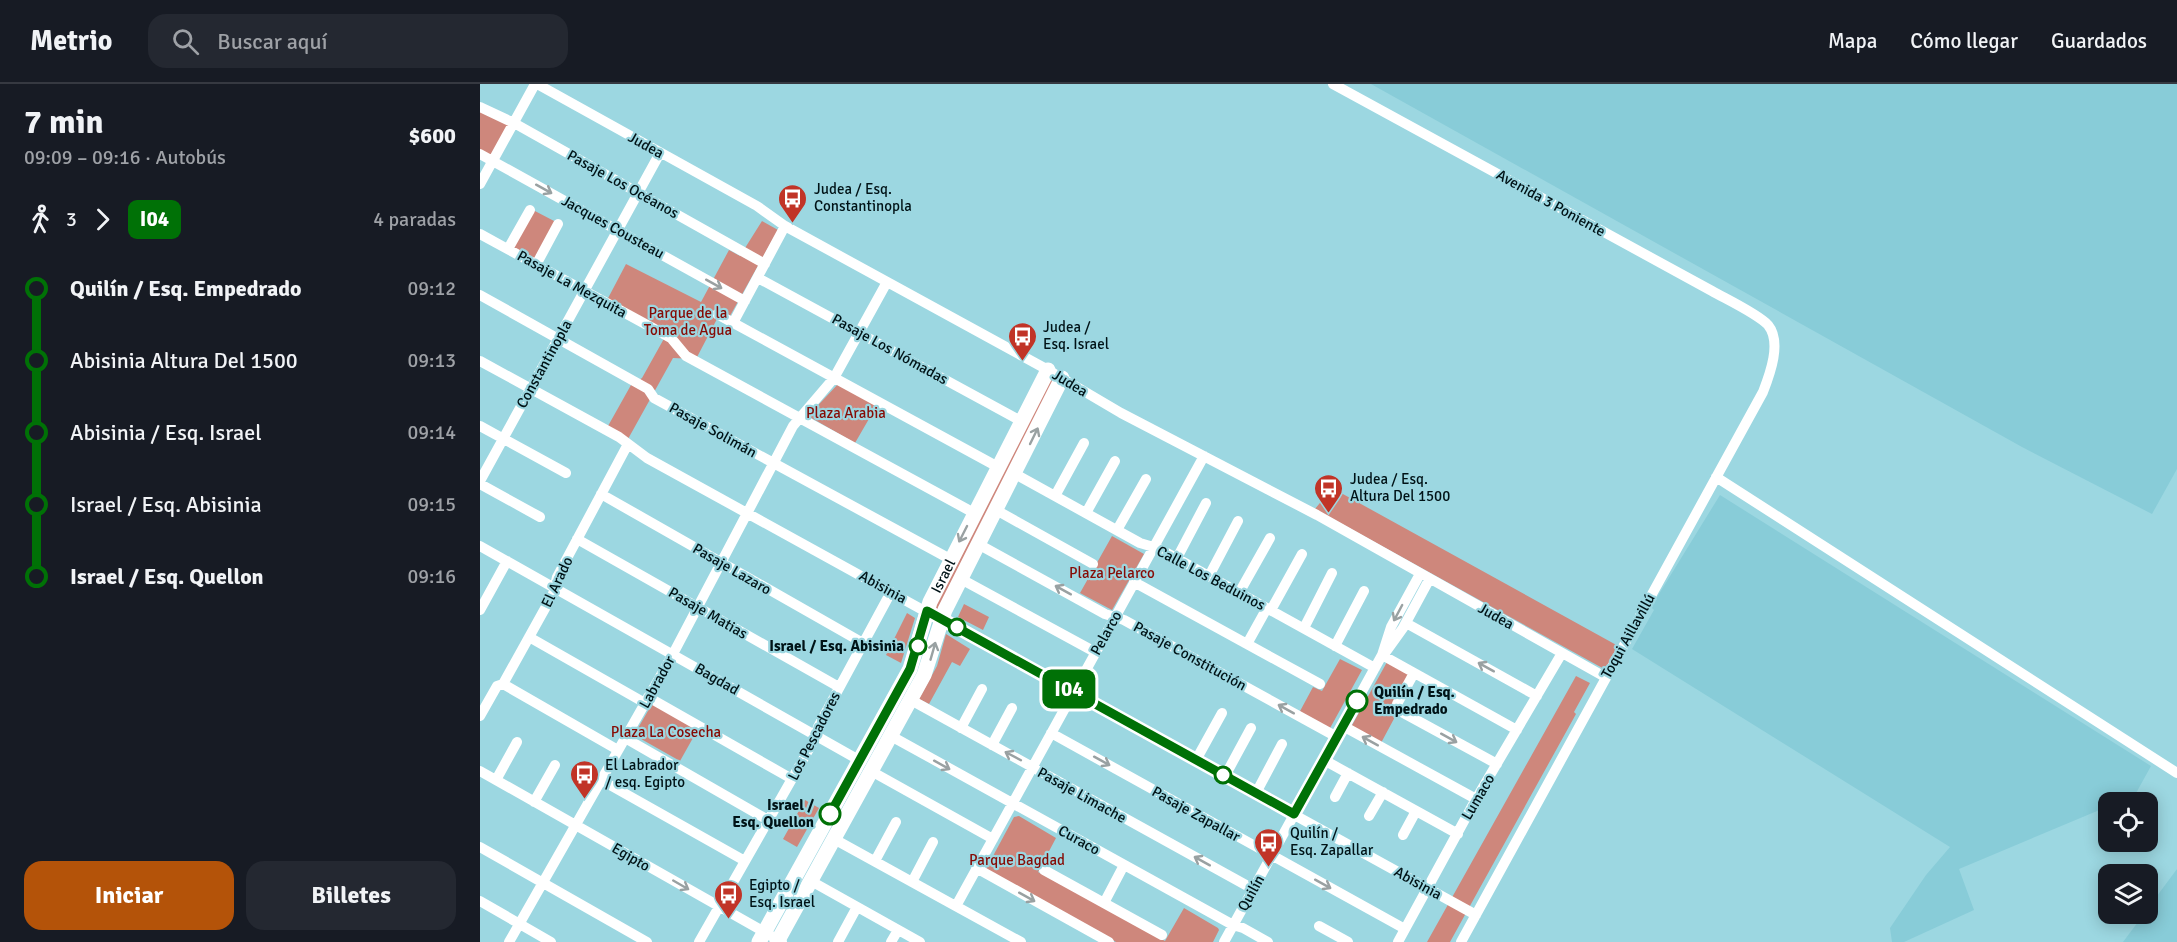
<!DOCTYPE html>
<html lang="es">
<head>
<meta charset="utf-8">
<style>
  :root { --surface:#171b24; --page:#242831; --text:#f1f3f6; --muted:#9ea1a6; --line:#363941; --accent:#b45309 }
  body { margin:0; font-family:Signika,sans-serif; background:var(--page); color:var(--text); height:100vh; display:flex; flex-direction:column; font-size:22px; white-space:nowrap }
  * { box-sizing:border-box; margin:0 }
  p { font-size:20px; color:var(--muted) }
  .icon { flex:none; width:33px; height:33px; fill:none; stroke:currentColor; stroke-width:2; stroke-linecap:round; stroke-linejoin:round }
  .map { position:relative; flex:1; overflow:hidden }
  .side { display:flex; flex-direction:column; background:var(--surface); width:480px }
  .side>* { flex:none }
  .badge { padding:0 12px; border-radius:9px; font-size:21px; line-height:39px }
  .controls { position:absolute; left:1618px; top:708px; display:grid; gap:12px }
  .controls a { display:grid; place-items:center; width:60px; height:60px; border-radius:12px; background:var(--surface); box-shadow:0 3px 15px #0003; font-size:30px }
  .map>.badge { position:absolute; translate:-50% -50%; box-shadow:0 0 0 3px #fff }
  .legs { display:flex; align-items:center; gap:9px; height:66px; padding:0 24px; font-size:20px }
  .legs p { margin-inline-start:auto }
  .overview { display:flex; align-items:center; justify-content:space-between; height:102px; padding:0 24px }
  h1 { font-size:33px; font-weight:700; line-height:45px }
  .primary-button { display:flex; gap:12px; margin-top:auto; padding:12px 24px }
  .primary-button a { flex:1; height:69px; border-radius:18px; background:var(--accent); color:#fff; font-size:24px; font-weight:700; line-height:69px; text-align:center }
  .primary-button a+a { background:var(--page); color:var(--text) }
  ul { padding:0 24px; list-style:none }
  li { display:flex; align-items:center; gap:21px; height:72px; font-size:22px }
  li i { display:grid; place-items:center; width:9px; height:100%; margin:0 8px; background:currentColor }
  li i::after { content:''; width:15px; height:15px; margin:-8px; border:4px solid; border-radius:50%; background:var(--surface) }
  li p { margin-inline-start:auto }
  li:first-child i { background:linear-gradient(#0000 50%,currentColor 0) }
  li:last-child i { background:linear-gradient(currentColor 50%,#0000 0) }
  header { display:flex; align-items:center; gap:36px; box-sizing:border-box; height:84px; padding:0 30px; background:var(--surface); border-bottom:2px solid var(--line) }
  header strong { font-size:28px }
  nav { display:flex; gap:33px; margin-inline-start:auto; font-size:21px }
  .search { width:420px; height:54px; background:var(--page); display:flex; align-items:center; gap:15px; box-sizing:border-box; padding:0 21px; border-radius:18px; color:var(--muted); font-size:22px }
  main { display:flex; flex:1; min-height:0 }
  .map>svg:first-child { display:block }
  .built { fill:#88ccd8 }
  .green { fill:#ce877c }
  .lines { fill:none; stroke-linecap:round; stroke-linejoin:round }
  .street { stroke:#fff; stroke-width:10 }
  .secondary { stroke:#fff; stroke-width:15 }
  .oneway { stroke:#99a1a2 }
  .line-1-casing { stroke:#fff; stroke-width:14 }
  .line-1 { stroke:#007106; stroke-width:9 }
  .stop-1-dot { fill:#fff; stroke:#007106; stroke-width:3 }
  .labels { text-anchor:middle; stroke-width:4.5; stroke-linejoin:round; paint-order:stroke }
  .street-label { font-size:15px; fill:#001317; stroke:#9cd7e1 }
  .poi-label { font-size:15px; fill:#001317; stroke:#9cd7e1; text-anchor:start }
  .park-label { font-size:15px; fill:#860c06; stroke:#9cd7e1 }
  .stop-label { font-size:15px; font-weight:bold; fill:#001317; stroke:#9cd7e1; text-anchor:end }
</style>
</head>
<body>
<header>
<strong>Metrio</strong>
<div class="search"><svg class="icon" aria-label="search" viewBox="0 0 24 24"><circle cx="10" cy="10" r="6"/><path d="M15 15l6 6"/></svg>Buscar aquí</div>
<nav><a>Mapa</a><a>Cómo llegar</a><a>Guardados</a></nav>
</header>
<main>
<section class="side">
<div class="overview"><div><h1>7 min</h1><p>09:09 – 09:16 · Autobús</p></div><b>$600</b></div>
<div class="legs"><svg class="icon" aria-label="walk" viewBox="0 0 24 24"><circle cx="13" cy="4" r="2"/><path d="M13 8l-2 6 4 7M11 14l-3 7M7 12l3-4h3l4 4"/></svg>3<svg class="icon" aria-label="forward" viewBox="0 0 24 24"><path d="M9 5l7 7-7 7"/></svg><b class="badge" style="background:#007106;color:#fff">I04</b><p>4 paradas</p></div>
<ul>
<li><i style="color:#007106"></i><b>Quilín / Esq. Empedrado</b><p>09:12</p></li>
<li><i style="color:#007106"></i><span>Abisinia Altura Del 1500</span><p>09:13</p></li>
<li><i style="color:#007106"></i><span>Abisinia / Esq. Israel</span><p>09:14</p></li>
<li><i style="color:#007106"></i><span>Israel / Esq. Abisinia</span><p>09:15</p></li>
<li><i style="color:#007106"></i><b>Israel / Esq. Quellon</b><p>09:16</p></li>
</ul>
<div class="primary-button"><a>Iniciar</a><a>Billetes</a></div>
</section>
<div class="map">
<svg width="1697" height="858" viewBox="0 0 1697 858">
  <rect width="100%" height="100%" fill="#9cd7e1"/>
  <!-- built -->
  <path class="built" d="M891 0H1697V385L1672 430 1542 363Z
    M1240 411 1671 682 1655 711 1638 718H1629V722L1479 785 1494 826 1424 858H1412L1410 844 1446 791 1470 763 1152 565 1174 526 1171 523Z
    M1697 785V858H1643L1664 830H1668V824Z"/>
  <!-- green -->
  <path class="green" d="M0 25 29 41 11 73 0 67Z
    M53 126 76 138 56 175 33 163Z
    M282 137 298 146 246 239 237 235 216 275 193 274 148 355 128 342 151 301 162 294 186 251 126 218 146 180 221 218 249 166 260 172Z
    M570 295 573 297 457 529 452 526Z
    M359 299 397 321 375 359 328 332Z
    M852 404 1140 563 1126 586 835 425Z
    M632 452 664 470 632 526 600 509Z
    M484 520 509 533 503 546 478 533Z
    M427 529 435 534 421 579 406 571Z
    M466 550 490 565 480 582 472 578 449 620 439 615 457 582Z
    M860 575 882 586 849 646 819 629 833 603 842 607Z
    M907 578 930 590 910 627 916 631 901 659 871 643Z
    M1096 592 1110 599 1094 628 1096 630 970 858H947Z
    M172 620 218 645 200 677 154 651Z
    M325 716 339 724 317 763 303 755Z
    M539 732 576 754 558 788 685 857 704 824 738 844 739 846 733 858H636L506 785 534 733Z"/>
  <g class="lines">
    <!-- street -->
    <path class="street" d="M57 0 277 122 305 142 568 286 641 329 837 431 1125 593
      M853 0 1232 207C1246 215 1278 230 1288 241 1302 258 1290 290 1283 308L981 858
      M0 23 34 39 285 180
      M0 70 265 217
      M0 100 55 0
      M0 150 191 254 206 272 494 429
      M28 165 50 126
      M56 181 78 140
      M278 194 541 337
      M0 211 168 305 174 314 470 475
      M237 230 518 383
      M253 239 305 142
      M0 277 139 353 167 374 996 831
      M0 342 86 389
      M535 390 660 459 680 465 895 584
      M1236 393 1697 689
      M0 397 180 69
      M0 400 60 433
      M121 410 383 559
      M575 412 604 359
      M516 426 613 480
      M606 429 635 377
      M637 446 666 395
      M97 455 359 603
      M498 460 625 530 644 536 857 653
      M0 462 379 676
      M697 474 726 419
      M729 492 758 437
      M481 495 615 568
      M654 498 840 600
      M759 509 790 454
      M0 526 27 477
      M791 526 822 470
      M926 539 1057 612
      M824 544 852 489
      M49 553 165 619
      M767 560 787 524
      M855 562 884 507
      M905 569 923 544 949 496
      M902 571 1037 646
      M934 589 917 620 918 626 1017 680
      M23 600 138 666
      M168 613 312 695
      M431 616 773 805
      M0 632 17 602 23 600 73 510 77 493 148 360
      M863 642 996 715
      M481 644 502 605
      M571 649 925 845
      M411 652 753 841 763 844 788 858
      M145 654 288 736
      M512 661 532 624
      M716 676 742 629
      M844 676 978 750
      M0 687 302 858
      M391 687 513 755
      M745 692 771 644
      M16 696 37 658
      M121 696 265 777
      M776 709 802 660
      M855 713 868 689
      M54 718 75 681
      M889 732 903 708
      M923 751 936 727
      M354 755 541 858
      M0 763 167 858
      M395 777 416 738
      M496 784 629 858
      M564 786 682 851
      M331 797 440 858
      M432 798 453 758
      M0 817 71 858
      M624 819 644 781
      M476 822 724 372
      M839 842 868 858
      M29 858 193 570 313 342 354 294 407 198
      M219 858 333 658 338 643 411 508
      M358 858 377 823
      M411 858 418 846
      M744 858 902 571 911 543 940 490
      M918 858 996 715 1082 569"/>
    <!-- secondary -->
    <g class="secondary">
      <path id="s1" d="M279 858 430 585 450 518 568 286"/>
      <path d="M297 858 444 591 465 526 582 294"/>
    </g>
  </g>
  <!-- one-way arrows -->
  <defs><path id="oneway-shaft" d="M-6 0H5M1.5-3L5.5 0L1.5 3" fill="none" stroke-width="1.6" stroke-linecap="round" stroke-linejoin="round" transform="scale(1.5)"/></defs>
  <g class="oneway">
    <use href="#oneway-shaft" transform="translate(64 105) rotate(29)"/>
    <use href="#oneway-shaft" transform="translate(234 200) rotate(29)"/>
    <use href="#oneway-shaft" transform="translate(554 352) rotate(-64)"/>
    <use href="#oneway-shaft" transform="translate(483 450) rotate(117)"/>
    <use href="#oneway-shaft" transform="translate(583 506) rotate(-151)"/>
    <use href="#oneway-shaft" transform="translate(918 529) rotate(118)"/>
    <use href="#oneway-shaft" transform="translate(453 567) rotate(-74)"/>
    <use href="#oneway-shaft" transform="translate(1006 583) rotate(-151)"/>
    <use href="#oneway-shaft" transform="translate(806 625) rotate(-151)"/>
    <use href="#oneway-shaft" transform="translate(969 654) rotate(29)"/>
    <use href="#oneway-shaft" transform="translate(890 657) rotate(-151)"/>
    <use href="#oneway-shaft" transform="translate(533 672) rotate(-152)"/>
    <use href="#oneway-shaft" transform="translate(622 677) rotate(29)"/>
    <use href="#oneway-shaft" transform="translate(462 681) rotate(29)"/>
    <use href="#oneway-shaft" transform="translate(722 777) rotate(-151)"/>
    <use href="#oneway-shaft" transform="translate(843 800) rotate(29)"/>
    <use href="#oneway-shaft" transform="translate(201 801) rotate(30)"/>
    <use href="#oneway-shaft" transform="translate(547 813) rotate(29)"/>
  </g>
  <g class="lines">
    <defs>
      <path id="line-1" d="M350 730 430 585 447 527 814 730 877 617"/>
    </defs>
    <!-- line-1 casing -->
    <use href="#line-1" class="line-1-casing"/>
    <!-- line-1 -->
    <use href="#line-1" class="line-1"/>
  </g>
  <!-- icons -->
  <defs>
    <symbol id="bus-pin" viewBox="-11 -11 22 30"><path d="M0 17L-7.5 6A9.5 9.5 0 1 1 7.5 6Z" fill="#c13427" stroke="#9cd7e1"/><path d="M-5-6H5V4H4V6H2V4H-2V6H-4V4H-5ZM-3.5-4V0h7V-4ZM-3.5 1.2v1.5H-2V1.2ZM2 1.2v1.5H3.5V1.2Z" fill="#fff"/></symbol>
  </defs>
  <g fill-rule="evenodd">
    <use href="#bus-pin" x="296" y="98" width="33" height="45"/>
    <use href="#bus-pin" x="526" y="236" width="33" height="45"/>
    <use href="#bus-pin" x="832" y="388" width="33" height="45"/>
    <use href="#bus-pin" x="88" y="674" width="33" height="45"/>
    <use href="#bus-pin" x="772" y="742" width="33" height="45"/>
    <use href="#bus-pin" x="232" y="794" width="33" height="45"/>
  </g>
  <!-- markers -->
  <g class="stop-1-dot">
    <circle cx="477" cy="543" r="8"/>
    <circle cx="438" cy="562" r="8"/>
    <circle cx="877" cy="617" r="10"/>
    <circle cx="743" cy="691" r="8"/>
    <circle cx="350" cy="730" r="10"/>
  </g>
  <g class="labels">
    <!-- street labels -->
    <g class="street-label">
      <text transform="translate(166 61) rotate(29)" y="5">Judea</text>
      <text transform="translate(143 100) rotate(29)" y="5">Pasaje Los Océanos</text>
      <text transform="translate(1071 119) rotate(29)" y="5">Avenida 3 Poniente</text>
      <text transform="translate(133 143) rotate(29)" y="5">Jacques Cousteau</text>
      <text transform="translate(92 200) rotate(29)" y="5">Pasaje La Mezquita</text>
      <text transform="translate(410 265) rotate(29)" y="5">Pasaje Los Nómadas</text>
      <text transform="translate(64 280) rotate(-61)" y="5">Constantinopla</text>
      <text transform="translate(590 299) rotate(31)" y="5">Judea</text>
      <text transform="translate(233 346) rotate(29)" y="5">Pasaje Solimán</text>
      <text transform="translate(252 485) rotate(30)" y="5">Pasaje Lazaro</text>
      <text dy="5" stroke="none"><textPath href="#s1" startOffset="411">Israel</textPath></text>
      <text transform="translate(731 494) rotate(28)" y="5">Calle Los Beduinos</text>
      <text transform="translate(77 498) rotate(-65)" y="5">El Arado</text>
      <text transform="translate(403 503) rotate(29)" y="5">Abisinia</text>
      <text transform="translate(228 529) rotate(30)" y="5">Pasaje Matias</text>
      <text transform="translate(1016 532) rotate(29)" y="5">Judea</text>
      <text transform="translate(626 549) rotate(-61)" y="5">Pelarco</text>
      <text transform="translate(1148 552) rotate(-61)" y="5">Toqui Aillavillú</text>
      <text transform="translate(710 572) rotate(29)" y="5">Pasaje Constitución</text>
      <text transform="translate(237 595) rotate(30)" y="5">Bagdad</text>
      <text transform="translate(177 598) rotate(-61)" y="5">Labrador</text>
      <text transform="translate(334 652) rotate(-63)" y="5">Los Pescadores</text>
      <text transform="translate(602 711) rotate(29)" y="5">Pasaje Limache</text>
      <text transform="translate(998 713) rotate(-60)" y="5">Lumaco</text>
      <text transform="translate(716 730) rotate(29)" y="5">Pasaje Zapallar</text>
      <text transform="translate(599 756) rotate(29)" y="5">Curaco</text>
      <text transform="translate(151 773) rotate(30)" y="5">Egipto</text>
      <text transform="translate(938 799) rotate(29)" y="5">Abisinia</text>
      <text transform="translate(771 809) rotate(-61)" y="5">Quilín</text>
    </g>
    <!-- poi labels -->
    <g class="poi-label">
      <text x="334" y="110">Judea / Esq.<tspan x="334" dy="17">Constantinopla</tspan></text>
      <text x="563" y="248">Judea /<tspan x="563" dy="17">Esq. Israel</tspan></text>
      <text x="870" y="400">Judea / Esq.<tspan x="870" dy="17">Altura Del 1500</tspan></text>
      <text x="125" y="686">El Labrador<tspan x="125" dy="17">/ esq. Egipto</tspan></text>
      <text x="810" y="754">Quilín /<tspan x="810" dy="17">Esq. Zapallar</tspan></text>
      <text x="269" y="806">Egipto /<tspan x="269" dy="17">Esq. Israel</tspan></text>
    </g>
    <!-- park labels -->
    <g class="park-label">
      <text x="208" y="234">Parque de la<tspan x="208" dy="17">Toma de Agua</tspan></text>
      <text x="366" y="334">Plaza Arabia</text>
      <text x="632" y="494">Plaza Pelarco</text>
      <text x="186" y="653">Plaza La Cosecha</text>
      <text x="537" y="781">Parque Bagdad</text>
    </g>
    <!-- stop labels -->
    <g class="stop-label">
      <text x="424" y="567">Israel / Esq. Abisinia</text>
      <text x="894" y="613" text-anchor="start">Quilín / Esq.<tspan x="894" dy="17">Empedrado</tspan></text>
      <text x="334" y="726">Israel /<tspan x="334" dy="17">Esq. Quellon</tspan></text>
    </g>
  </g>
</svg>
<div class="controls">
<a><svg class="icon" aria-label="locate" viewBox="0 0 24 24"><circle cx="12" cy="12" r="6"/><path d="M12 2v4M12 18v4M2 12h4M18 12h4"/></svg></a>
<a><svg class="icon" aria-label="layers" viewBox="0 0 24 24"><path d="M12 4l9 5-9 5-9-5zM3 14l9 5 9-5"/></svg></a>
</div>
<b class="badge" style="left:589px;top:605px;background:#007106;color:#fff">I04</b>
</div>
</main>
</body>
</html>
